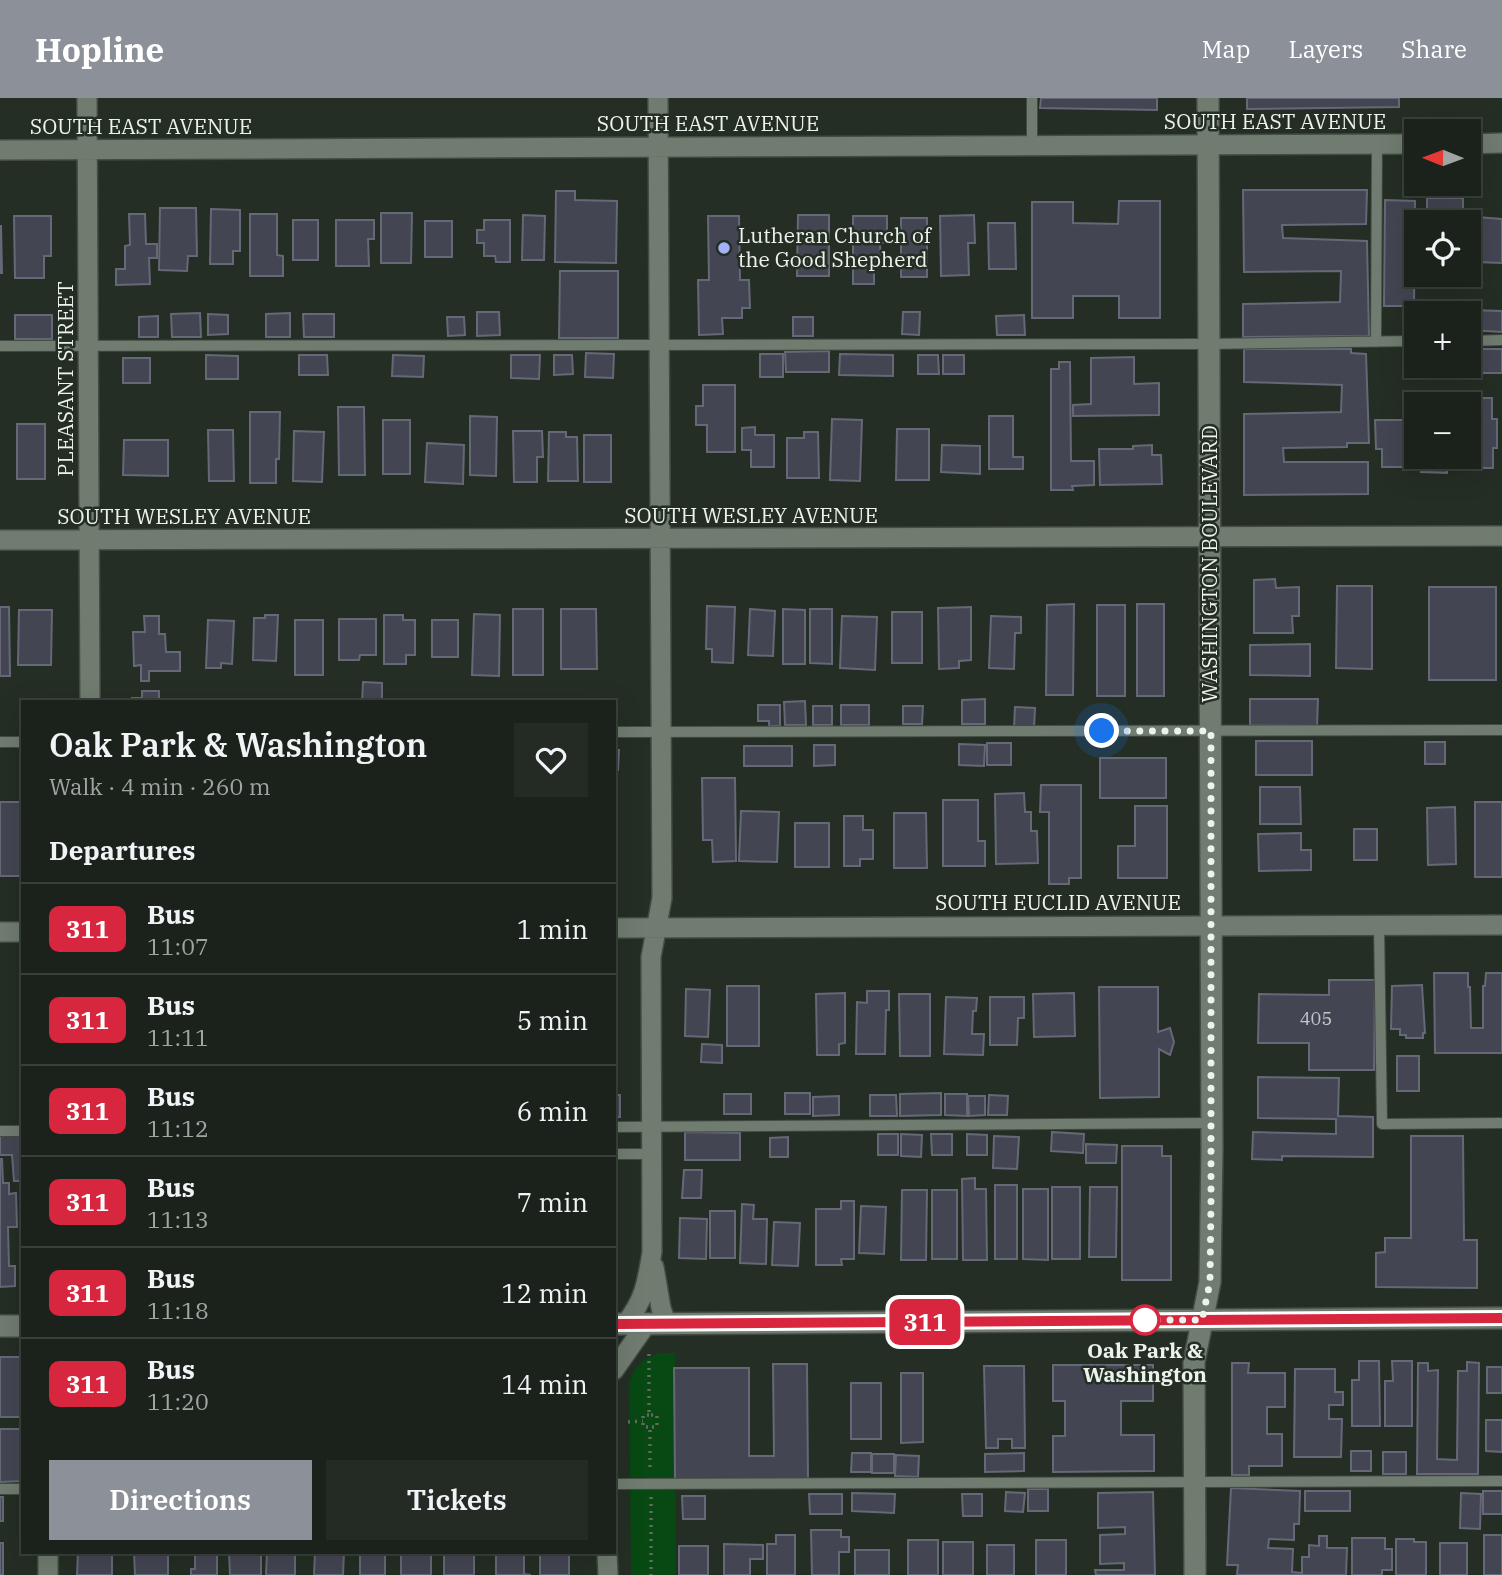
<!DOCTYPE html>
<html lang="en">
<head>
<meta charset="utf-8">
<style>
  :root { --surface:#1b221b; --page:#242a24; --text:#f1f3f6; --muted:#a0a4a3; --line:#393f3a; --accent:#8c9099 }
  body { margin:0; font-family:"IBM Plex Serif",serif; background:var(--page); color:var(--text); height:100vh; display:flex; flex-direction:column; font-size:26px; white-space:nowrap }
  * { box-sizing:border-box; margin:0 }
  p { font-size:23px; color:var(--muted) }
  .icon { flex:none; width:38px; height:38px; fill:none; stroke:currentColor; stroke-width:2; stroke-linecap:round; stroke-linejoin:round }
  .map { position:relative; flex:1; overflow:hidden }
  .sheet { position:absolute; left:21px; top:602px; width:595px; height:854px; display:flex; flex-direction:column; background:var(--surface); border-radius:0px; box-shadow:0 7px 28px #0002,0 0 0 2px var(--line) }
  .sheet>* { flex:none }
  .badge { padding:0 14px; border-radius:10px; font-size:24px; line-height:46px }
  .needle { width:46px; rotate:271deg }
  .buttons { position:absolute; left:1404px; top:21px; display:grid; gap:14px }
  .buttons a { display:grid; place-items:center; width:77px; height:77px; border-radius:0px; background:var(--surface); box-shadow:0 7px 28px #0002,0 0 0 2px var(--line); font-size:35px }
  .you { position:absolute; width:35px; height:35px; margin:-18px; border:5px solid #fff; border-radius:50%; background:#1a73e8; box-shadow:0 0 0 10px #1a73e833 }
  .map>.badge { position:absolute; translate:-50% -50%; box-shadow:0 0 0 4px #fff }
  h2 { padding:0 28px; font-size:26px; line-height:63px }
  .round { display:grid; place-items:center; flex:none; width:74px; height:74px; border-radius:0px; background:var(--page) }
  .overview { display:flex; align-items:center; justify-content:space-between; height:119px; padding:0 28px }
  h1 { font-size:33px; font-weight:600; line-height:52px }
  .cta { display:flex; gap:14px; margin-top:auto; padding:14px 28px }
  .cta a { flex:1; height:80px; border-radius:0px; background:var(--accent); color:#fff; font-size:28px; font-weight:600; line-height:80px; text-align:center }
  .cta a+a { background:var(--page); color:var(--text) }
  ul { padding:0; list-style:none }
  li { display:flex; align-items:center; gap:21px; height:91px; padding:0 28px; border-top:2px solid var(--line) }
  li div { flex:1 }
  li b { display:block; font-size:26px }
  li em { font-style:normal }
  li .badge { min-width:77px; font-weight:700; text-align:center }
  header { display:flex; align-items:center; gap:42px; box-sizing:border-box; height:98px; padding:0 35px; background:var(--accent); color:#fff }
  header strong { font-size:33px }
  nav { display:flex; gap:38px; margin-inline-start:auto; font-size:24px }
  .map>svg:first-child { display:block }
  .green { fill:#074813 }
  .building { fill:#434552; stroke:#656876; stroke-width:2 }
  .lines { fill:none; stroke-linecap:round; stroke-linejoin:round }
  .service-casing { stroke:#434b43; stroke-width:12 }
  .minor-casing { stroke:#434b43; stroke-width:22 }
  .tertiary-casing { stroke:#434b43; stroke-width:24 }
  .path { stroke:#626b62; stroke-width:3.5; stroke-dasharray:2 5; stroke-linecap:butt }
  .service { stroke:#707c70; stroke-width:10 }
  .minor { stroke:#707c70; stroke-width:19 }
  .tertiary { stroke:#707c70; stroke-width:21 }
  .line-casing { stroke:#fff; stroke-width:16 }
  .line { stroke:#d7263d; stroke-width:10 }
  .walk { stroke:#ecf3ec; stroke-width:7; stroke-dasharray:0 12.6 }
  .poi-dot { fill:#a5b1fc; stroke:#242e24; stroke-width:2.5 }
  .stop-dot { fill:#fff; stroke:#d7263d; stroke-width:3.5 }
  .labels { text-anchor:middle; stroke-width:5; stroke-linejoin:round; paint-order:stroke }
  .number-label { font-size:18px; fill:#c2c8c6 }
  .street-label { font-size:21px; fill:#ecf3ec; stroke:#242e24 }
  .poi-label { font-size:21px; fill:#ecf3ec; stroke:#242e24; text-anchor:start }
  .stop-label { font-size:21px; font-weight:bold; fill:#ecf3ec; stroke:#242e24 }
</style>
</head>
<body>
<header>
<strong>Hopline</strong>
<nav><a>Map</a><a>Layers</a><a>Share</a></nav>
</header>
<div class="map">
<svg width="1502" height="1477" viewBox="0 0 1502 1477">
  <rect width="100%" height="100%" fill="#242e24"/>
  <!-- green -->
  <path class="green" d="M659 1255H675L676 1477H631L629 1284C634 1267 644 1261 659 1255Z"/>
  <!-- building -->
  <path class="building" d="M1041 0H1157V12L1040 10Z
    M1247 0H1399V9L1247 11Z
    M1243 92H1367L1366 126 1282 127 1283 140 1367 143 1369 238 1243 239V206L1340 204 1341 173 1244 174Z
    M556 93H575V102L617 103 616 165 555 164Z
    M1427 100H1463V124H1427Z
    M1385 102 1415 103 1414 208H1384Z
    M1119 103H1160V220H1119V198H1073V220H1032V104H1073V125L1118 126Z
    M160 110H196L197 158H188L187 173 159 172Z
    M211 111 240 112V153H233V166H210Z
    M381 115H412L411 165H381Z
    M129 116H145L146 146H157V160H149L150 186 116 187V171H125V148L130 147Z
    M250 116H277V157L283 158V178H250Z
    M523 117 545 118 544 162H522Z
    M798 117H829V178H797Z
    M974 117 975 145H968L969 177 941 178 940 118Z
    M14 118H51V158H44V180H15Z
    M708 118H739L740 182H749L750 210H742V220H722L723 236 699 237 698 182H709Z
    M853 118H887V145H880L881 169 874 170V186H853Z
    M1477 119 1502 121V165L1475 164Z
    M901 120H927V179H901Z
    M293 122H318V162H293Z
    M336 122H374V141H368L369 168H336Z
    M484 122H510V164H496L495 158H484V145H477V132H484Z
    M425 123H452V159H425Z
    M988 125H1015L1016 171H989Z
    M0 128H1L2 175H0Z
    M560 173H618V240H559Z
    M1427 177H1464V180H1427Z
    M1470 212 1502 213V234L1469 232Z
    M477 214H499L500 237 477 238Z
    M903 214H920L919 237 902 236Z
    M200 215 201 239H172L171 216Z
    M290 215V239H266V216Z
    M208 216 228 217V236L208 237Z
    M303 216H334V239H304Z
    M15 217H52V241H15Z
    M1024 217 1025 237H997L996 218Z
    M158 218V239H139V219Z
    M447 219H464L465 237 448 238Z
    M793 219H813V238H793Z
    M1244 251H1351V255L1366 256 1369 345H1347V349L1283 350 1284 364H1368V396L1244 397V316L1341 314 1342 287 1244 284Z
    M1478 251H1502V275H1478Z
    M829 253V274H786L785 254Z
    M586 255 614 256 613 280 585 279Z
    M760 256H783V279H760Z
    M840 256 893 257V278L839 277Z
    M206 257 238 258V281H206Z
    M299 257H327L328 277H299Z
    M393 257 424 258 423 279 392 278Z
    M511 257H540L539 281 511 280Z
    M554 257H572L573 276 554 277Z
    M918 257H938L939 276H918Z
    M943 257H964V276H943Z
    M1134 259V286L1159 285V317L1073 318V307L1091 306V260Z
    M123 260H150V285H123Z
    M1059 264H1070L1071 363H1094V387L1072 388 1073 392H1051V271H1059Z
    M1439 268H1459V274L1439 273Z
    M703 287H735V354H707V327H696V308H703Z
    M1462 300H1492V321H1497V350H1493V370H1463V359H1468V306H1462Z
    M338 309H364L365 377H339Z
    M250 314H280L279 361H276V385H250Z
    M470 318 497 319 496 378 470 377Z
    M989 318H1013V359H1023V371H989Z
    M832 321 862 322 860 383 830 382Z
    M383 322H410V376H383Z
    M1375 322H1413V369H1382V351H1376Z
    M17 326H45V381H17Z
    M755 329V337H774V369H751V352H742V330Z
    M897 331H929V382H896Z
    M208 332H233L234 383H209Z
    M294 333 324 334 322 384 293 383Z
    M513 333H542L543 359H537V384H514Z
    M549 334H566V339H577L578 383H548Z
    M804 334H818L819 380H787V340H804Z
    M584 337H611V384H584Z
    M124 342H168V378L123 377Z
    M427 345 464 347 463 386 425 384Z
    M942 347 980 348V376L941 374Z
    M1152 347V357H1161L1162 386 1100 387 1099 351H1133V348Z
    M1422 359H1447V375L1421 374Z
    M1275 481 1276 490 1299 489V518H1292L1293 535H1254V482Z
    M1337 488H1372V571L1336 570Z
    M1429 489H1496V582H1429Z
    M1074 506 1073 597H1046L1047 507Z
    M1137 506H1164V598H1137Z
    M1097 507H1125V598H1097Z
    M707 508 735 509 733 565 712 564V551H706Z
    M0 509H9L10 578H0Z
    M971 509V562L959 563V570L939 571 938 510Z
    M513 511H543V577H513Z
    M561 511H596L597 571H561Z
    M750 511 775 513 773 558 748 557Z
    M783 511 805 512V566H783Z
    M810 511H832V566L810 565Z
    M19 512H52L51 567H18Z
    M892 514H922V565H892Z
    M474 516 500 517 499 578 472 577Z
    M265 517H278L276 563 253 562 254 520H265Z
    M384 517H403V522H415V557H406V566H384Z
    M144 518H159V536H165L166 554H180V573H149V583H141V567L134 568 133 534H145Z
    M842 518 877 519 875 572 840 570Z
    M991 518 1021 519V535H1015L1014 571 989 570Z
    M339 521H376V557H360L359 562H339Z
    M208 522 234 523 232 566 221 565V570H206Z
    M295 522H323V577H295Z
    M432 522H458V559H432Z
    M1310 546V578L1250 577V547Z
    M363 584 382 585V604H362Z
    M142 593H159V604H132V600H142Z
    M985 601V626H962V602Z
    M1250 601H1318L1317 628 1250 627Z
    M805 603 806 627H785L784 604Z
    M758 607H780V628H769V623H758Z
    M841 607H869V627H841Z
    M813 608H832V627H813Z
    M903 608H923L922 626H903Z
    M1015 609 1035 610 1034 631 1014 630Z
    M1256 643H1312V677H1256Z
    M1425 644H1445V666H1425Z
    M987 645H1011V667H987Z
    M959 646 985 647 984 668 959 667Z
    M814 647H835V667L814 668Z
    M744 648H792V668H744Z
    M614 652H619L618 672H614Z
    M1100 660H1166V700H1100Z
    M702 680H735L736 763 713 764 712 742H703Z
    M1041 687H1081V780H1069V786H1049V714H1040Z
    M1260 689H1300L1301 726H1260Z
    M1024 695 1025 714H1031V733H1037L1038 765 996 766 995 696Z
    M943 702H978V743H985V768H943Z
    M0 704H23V778H0Z
    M1475 704H1502V779H1475Z
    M1135 708H1167V780H1118V748H1135Z
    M1455 709 1456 766 1428 767 1427 710Z
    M741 713 779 714 777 764 739 763Z
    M894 715H926L927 770H894Z
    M844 718H863V732H873V761H860V768H844Z
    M795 725H829V769H795Z
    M1354 731H1377V762H1354Z
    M1301 735V752H1311V772L1259 773 1258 736Z
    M1434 875H1468V889H1470L1471 930H1483V888H1485L1486 875H1502V955H1435Z
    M1329 882H1375L1374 972H1309V945H1258L1259 896 1329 897Z
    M1422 887 1425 935H1423V940H1406V937H1400V931H1391L1392 888Z
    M727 888H759V948H727Z
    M1099 889H1158V934L1170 930 1174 944 1170 957 1159 951V999L1100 1000Z
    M686 891 710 892 708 939 685 938Z
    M867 893H889V912H886L885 956H856L857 904 867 905Z
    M845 895V945L839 946V957H817L816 896Z
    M1074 895 1075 938 1034 939 1033 896Z
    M899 896H930V958H900Z
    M946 899 977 900 976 913H973L972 936H984L983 957 944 956Z
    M990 899H1024V920H1018L1017 947H990Z
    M702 946 722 947V965L701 964Z
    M1397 958H1419V993H1397Z
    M1258 979 1339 980 1338 1018 1373 1019V1059L1282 1058V1062L1252 1061 1253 1034 1336 1036V1021L1258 1020Z
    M785 995H810V1016H785Z
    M941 995V1017L900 1018V996Z
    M724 996H751V1016H724Z
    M945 996H967V1018L945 1017Z
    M614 997H620V1019H614Z
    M870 997H896L897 1018H870Z
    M989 997 1008 998 1007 1017H988Z
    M839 998V1017L813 1018V999Z
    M968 998H985V1017L969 1018Z
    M685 1034 740 1035V1062H685Z
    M1052 1034 1084 1036 1083 1055 1051 1053Z
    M878 1036H898V1057H878Z
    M901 1036 922 1037 921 1059 901 1058Z
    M931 1036H952V1057H932Z
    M967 1036 987 1037V1057H967Z
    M0 1038H23V1083H14L12 1057H0Z
    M994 1038 1019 1039 1017 1071 993 1070Z
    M1411 1038H1463L1464 1142H1477V1190L1376 1189V1155L1385 1154V1140H1411Z
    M788 1039V1059H770V1040Z
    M1086 1046 1117 1047 1116 1065H1086Z
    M1122 1048H1162V1058H1171V1182H1122Z
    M0 1061H2L3 1085H9V1096L16 1095 17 1129H8L9 1168H15V1188L0 1189Z
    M684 1072H702L701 1100H682Z
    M975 1080V1091H986L987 1162H963L962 1081Z
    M995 1087H1017V1161H995Z
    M1052 1089H1080V1161H1052Z
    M1090 1089H1117L1116 1159H1089Z
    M1023 1091H1048V1162L1023 1161Z
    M902 1092H927L926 1162H901Z
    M932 1092H957V1161H932Z
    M841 1103H854V1161H841L842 1167H816V1111H841Z
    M742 1106 754 1107 753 1121H767L766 1166 740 1165Z
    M861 1108 886 1109 884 1156 859 1155Z
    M710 1113H735V1160H710Z
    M680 1120 707 1121 706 1161 679 1160Z
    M774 1124 800 1125 798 1168 772 1167Z
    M0 1259H23V1319H0Z
    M1359 1263H1379L1380 1328H1352V1282H1359Z
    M1392 1263H1412V1328H1385V1283H1393Z
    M1467 1264 1479 1265 1478 1376H1417L1418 1265H1428V1273L1438 1272 1437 1361 1457 1362 1458 1273H1467Z
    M1232 1265H1249L1248 1275H1285V1309H1267V1336H1282V1368H1249V1377H1232Z
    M773 1266H807L808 1381 675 1382 674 1270H749V1358H774Z
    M1053 1267H1153V1303H1121V1337H1154V1373L1053 1374V1338H1065V1303H1053Z
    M984 1268H1024L1025 1350H1012V1341H998V1350H986Z
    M1487 1269H1502V1295H1487Z
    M1295 1271H1335V1294H1343V1307H1329V1321H1342L1341 1359H1294Z
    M901 1275H923V1344L901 1345Z
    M851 1285H881V1341H851Z
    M1486 1322H1502V1354L1486 1353Z
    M0 1331H21L22 1383 0 1384Z
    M1351 1353H1371V1373H1351Z
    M1383 1354H1406V1376H1383Z
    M852 1355H871V1374H851Z
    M1024 1355V1373L985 1374V1356Z
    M872 1356H894V1375H872Z
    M896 1357 919 1358 918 1379 895 1378Z
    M1231 1390 1300 1393 1299 1426H1294V1442L1269 1441 1268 1450 1293 1451 1292 1474 1302 1475V1459H1309V1447L1319 1448V1438H1327V1450H1347L1346 1477H1237L1238 1467H1227Z
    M1028 1391H1048V1413H1028Z
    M1305 1393H1350V1413H1305Z
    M1483 1393H1502V1416H1483Z
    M1006 1394 1025 1395 1023 1414 1005 1413Z
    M1153 1394 1155 1477H1096L1095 1472H1124V1465L1100 1466V1437L1125 1436V1429L1098 1430V1395Z
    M852 1395 895 1396 894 1415 852 1413Z
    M1461 1395 1481 1396 1480 1431 1460 1430Z
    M809 1396H842V1416H810Z
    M962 1396H982V1418H963Z
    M682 1398H705V1421H683Z
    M0 1399H3V1423H0Z
    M811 1432H841V1439H849V1454H839V1477H812Z
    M776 1437H795V1477H767V1446H776Z
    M1484 1437H1502V1477H1484Z
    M1352 1440H1385V1451H1392V1472H1382V1477H1352Z
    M1396 1441H1414V1444H1426V1477H1396Z
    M908 1442H938V1477H908Z
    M1036 1442H1066V1477H1036Z
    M943 1444H973V1477H943Z
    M0 1445H3V1477H0Z
    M1440 1445H1467V1477H1440Z
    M724 1446 763 1447V1461H750V1477H724Z
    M987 1447H1014V1477H987Z
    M679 1448H708V1477H679Z
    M855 1452H889V1477H855Z
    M78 1454H112V1477H77Z
    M134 1454H168V1477H135Z
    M195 1454H217V1477H191V1471H195Z
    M229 1454H261V1477H230Z
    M267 1454H295V1477H266Z
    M315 1454H344L343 1477H314Z
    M360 1454H385V1477H360Z
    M407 1454H431V1477H401V1457H407Z
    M451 1454H474V1477H444V1457H451Z
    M496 1454H524V1476L531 1477H496Z
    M540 1454H556V1457H569V1477H540Z"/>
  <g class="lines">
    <defs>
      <path id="service" d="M1032 0V47
        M1468 243 1502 242
        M1376 244 1377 46
        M0 248 1209 246 1416 243
        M614 634 1502 632
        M0 644H23
        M1379 828 1382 1026 1502 1025
        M614 1029 1212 1025
        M0 1033H23
        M614 1056H652
        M614 1386 1502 1383
        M0 1391H23"/>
      <path id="minor" d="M87 0 90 604
        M1468 46 1502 45
        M0 52 1416 46
        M0 442 1502 438
        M614 830 1502 827
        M0 834H23
        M654 1169 661 1210 666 1225
        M626 1225C645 1201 647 1184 652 1154L651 859 662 800 658 0
        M614 1272 647 1225
        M48 1454V1477
        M607 1454 608 1477"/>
      <path id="tertiary" d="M614 1226 1502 1220
        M0 1228H23
        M1195 1477 1194 1264 1210 1184 1212 1051 1208 0"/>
    </defs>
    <!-- service casing -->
    <use href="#service" class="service-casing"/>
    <!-- minor casing -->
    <use href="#minor" class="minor-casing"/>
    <!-- tertiary casing -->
    <use href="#tertiary" class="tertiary-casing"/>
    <!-- path -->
    <path class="path" d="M649 1256V1317H657V1329H650V1373
      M649 1317H643V1329H650
      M628 1324 643 1323
      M651 1399V1477"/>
    <!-- service -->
    <use href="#service" class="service"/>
    <!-- minor -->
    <use href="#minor" class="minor"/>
    <!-- tertiary -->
    <use href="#tertiary" class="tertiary"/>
  </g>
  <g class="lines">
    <defs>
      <path id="line" d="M614 1226 1502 1220"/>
    </defs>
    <!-- line casing -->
    <use href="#line" class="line-casing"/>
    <!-- line -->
    <use href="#line" class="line"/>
    <!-- walk -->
    <path class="walk" d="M1102 633H1211V1104L1210 1184 1202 1222H1145"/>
  </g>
  <!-- markers -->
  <circle class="poi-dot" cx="724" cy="150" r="7"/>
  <circle class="stop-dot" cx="1145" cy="1222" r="14"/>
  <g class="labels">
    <!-- number labels -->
    <g class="number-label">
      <text x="1316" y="927">405</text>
    </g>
    <!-- street labels -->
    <g class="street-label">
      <text x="1275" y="31">SOUTH EAST AVENUE</text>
      <text x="708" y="33">SOUTH EAST AVENUE</text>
      <text x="141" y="36">SOUTH EAST AVENUE</text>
      <text transform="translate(66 281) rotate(-90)" y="7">PLEASANT STREET</text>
      <text x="751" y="425">SOUTH WESLEY AVENUE</text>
      <text x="184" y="426">SOUTH WESLEY AVENUE</text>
      <text transform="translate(1210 466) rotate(-90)" y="7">WASHINGTON BOULEVARD</text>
      <text x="1058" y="812">SOUTH EUCLID AVENUE</text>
    </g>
    <!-- poi labels -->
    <g class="poi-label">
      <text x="738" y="145">Lutheran Church of<tspan x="738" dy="24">the Good Shepherd</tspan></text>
    </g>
    <!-- stop labels -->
    <g class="stop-label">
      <text x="1145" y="1260">Oak Park &amp;<tspan x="1145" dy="24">Washington</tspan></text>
    </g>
  </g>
</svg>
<div class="buttons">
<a><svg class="needle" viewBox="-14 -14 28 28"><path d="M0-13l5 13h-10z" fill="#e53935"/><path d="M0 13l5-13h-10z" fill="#a0a4a3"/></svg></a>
<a><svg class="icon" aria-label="locate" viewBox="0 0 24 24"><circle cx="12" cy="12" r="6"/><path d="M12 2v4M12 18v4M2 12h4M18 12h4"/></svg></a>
<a>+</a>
<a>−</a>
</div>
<div class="you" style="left:1102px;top:633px"></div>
<b class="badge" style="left:925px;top:1224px;background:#d7263d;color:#fff">311</b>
<section class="sheet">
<div class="overview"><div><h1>Oak Park &amp; Washington</h1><p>Walk · 4 min · 260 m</p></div><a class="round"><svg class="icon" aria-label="heart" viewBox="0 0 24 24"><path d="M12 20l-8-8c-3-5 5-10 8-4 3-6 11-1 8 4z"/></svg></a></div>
<h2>Departures</h2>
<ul>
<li><span class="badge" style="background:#d7263d;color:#fff">311</span><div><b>Bus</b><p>11:07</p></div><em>1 min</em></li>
<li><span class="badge" style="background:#d7263d;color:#fff">311</span><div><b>Bus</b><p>11:11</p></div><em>5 min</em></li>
<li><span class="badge" style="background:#d7263d;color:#fff">311</span><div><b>Bus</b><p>11:12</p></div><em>6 min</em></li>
<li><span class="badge" style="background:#d7263d;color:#fff">311</span><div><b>Bus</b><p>11:13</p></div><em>7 min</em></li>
<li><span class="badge" style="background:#d7263d;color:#fff">311</span><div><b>Bus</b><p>11:18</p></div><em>12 min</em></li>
<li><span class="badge" style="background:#d7263d;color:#fff">311</span><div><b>Bus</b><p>11:20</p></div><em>14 min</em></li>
</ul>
<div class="cta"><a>Directions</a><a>Tickets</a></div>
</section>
</div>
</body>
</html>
